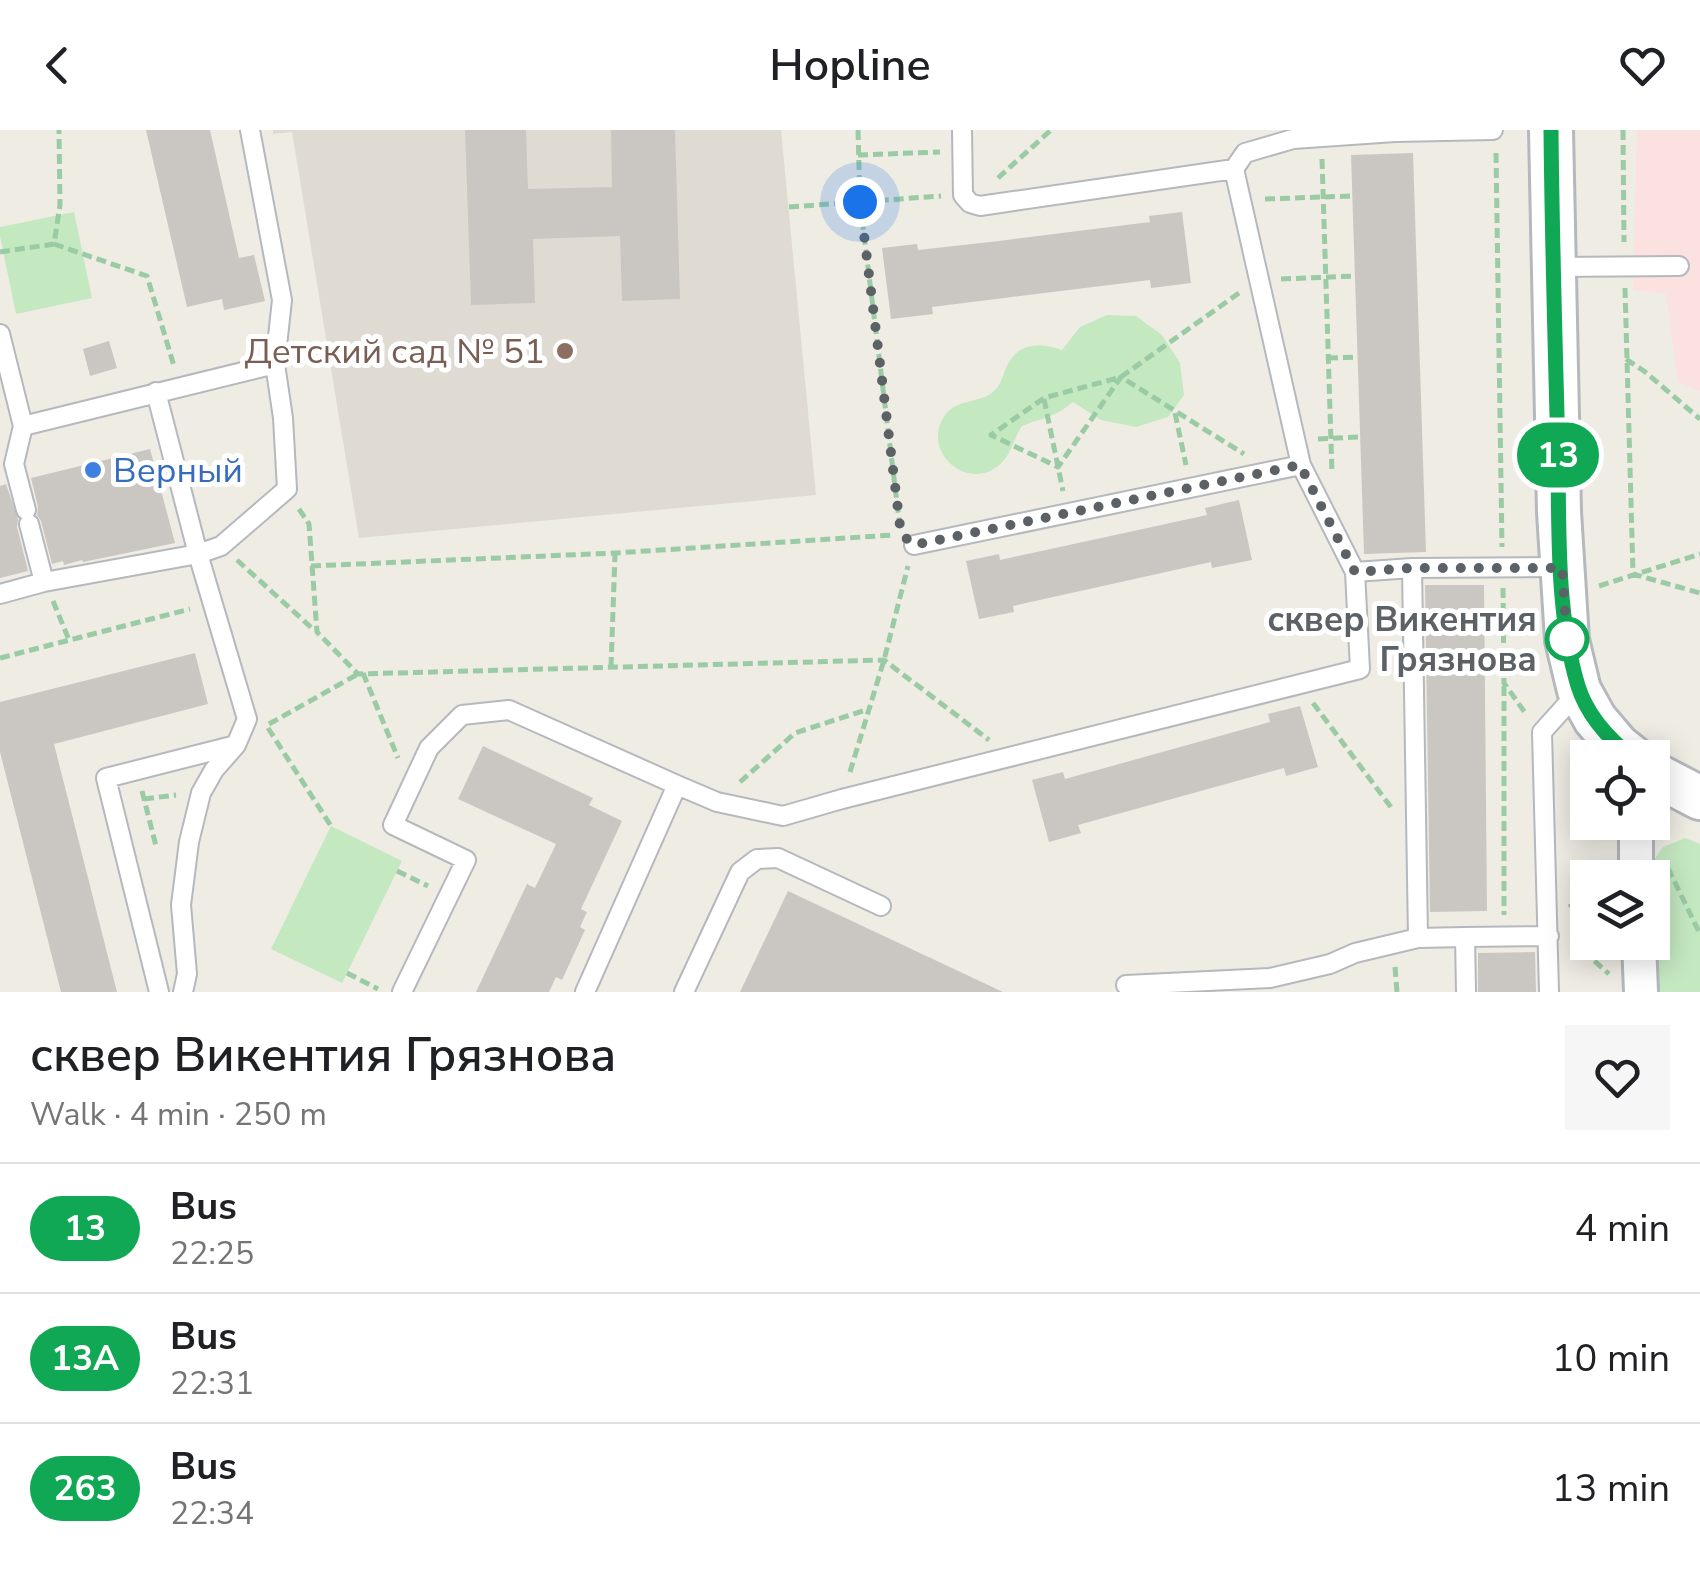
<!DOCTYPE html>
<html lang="en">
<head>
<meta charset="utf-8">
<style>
  :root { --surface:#fff; --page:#f6f6f6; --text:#202124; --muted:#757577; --line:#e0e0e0 }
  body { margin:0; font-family:"Nunito Sans",sans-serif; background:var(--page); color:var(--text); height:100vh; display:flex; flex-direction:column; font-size:38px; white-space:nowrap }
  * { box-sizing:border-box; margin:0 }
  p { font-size:32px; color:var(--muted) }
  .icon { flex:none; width:55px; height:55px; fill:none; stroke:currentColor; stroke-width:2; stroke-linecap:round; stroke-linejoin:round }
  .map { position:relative; height:862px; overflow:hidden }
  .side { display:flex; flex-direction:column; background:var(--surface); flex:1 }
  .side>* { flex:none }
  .badge { padding:0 20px; border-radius:32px; font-size:35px; line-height:65px }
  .tools { position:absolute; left:1570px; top:610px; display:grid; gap:20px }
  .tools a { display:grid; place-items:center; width:100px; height:100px; border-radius:0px; background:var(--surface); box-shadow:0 5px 25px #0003; font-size:50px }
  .you { position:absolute; width:50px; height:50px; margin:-25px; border:8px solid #fff; border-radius:50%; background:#1a73e8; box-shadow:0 0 0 15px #1a73e833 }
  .map>.badge { position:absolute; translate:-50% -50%; box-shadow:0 0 0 5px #fff }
  .round { display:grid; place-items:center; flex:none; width:105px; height:105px; border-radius:0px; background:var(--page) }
  .headline { display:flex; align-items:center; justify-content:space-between; height:170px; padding:0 30px }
  h1 { font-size:48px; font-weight:600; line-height:75px }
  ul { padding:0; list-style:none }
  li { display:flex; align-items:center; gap:30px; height:130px; padding:0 30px; border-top:2px solid var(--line) }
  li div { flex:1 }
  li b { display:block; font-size:38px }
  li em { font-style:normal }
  li .badge { min-width:110px; font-weight:700; text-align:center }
  header { display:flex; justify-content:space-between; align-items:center; height:130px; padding:0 30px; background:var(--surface); font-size:45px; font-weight:600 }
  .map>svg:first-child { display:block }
  .education { fill:#dfdbd3 }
  .medical { fill:#fce1e1 }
  .green { fill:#c4e8c0 }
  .building { fill:#cac7c2 }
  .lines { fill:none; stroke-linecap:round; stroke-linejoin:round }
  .service-casing { stroke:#b5b8bc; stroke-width:22 }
  .minor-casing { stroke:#b5b8bc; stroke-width:38 }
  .tertiary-casing { stroke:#b5b8bc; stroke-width:48 }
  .path { stroke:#9acba4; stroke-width:5; stroke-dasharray:10 5; stroke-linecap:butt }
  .service { stroke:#fff; stroke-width:18 }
  .minor { stroke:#fff; stroke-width:32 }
  .tertiary { stroke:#fff; stroke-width:42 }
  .line-casing { stroke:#fff; stroke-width:22 }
  .line { stroke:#10a855; stroke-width:15 }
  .walk { stroke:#5c6166; stroke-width:10; stroke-dasharray:0 18 }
  .education-dot { fill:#8d6e63; stroke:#fff; stroke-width:4 }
  .shop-dot { fill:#3f7fe0; stroke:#fff; stroke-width:4 }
  .stop-dot { fill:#fff; stroke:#10a855; stroke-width:5 }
  .labels { text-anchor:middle; stroke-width:10; stroke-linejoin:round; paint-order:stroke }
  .education-label { font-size:35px; fill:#785e54; stroke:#fff; text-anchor:end }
  .shop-label { font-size:35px; fill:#366cbe; stroke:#fff; text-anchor:start }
  .stop-label { font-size:35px; font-weight:bold; fill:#5c6166; stroke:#fff; text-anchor:end }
</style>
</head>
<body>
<header><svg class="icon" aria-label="back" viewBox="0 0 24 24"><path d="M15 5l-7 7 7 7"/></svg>Hopline<svg class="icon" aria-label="heart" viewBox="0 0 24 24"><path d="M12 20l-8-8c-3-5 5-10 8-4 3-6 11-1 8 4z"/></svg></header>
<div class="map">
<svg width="1700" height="862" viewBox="0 0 1700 862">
  <rect width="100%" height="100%" fill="#efece4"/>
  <!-- education -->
  <path class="education" d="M273 0H781L816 365 359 408 292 2 273 4Z"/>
  <!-- medical -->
  <path class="medical" d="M1637 0H1700V261L1678 252 1666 164 1633 160Z"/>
  <!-- green -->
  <path class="green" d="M74 82 92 168 16 184 0 106V97Z
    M1107 185 1136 186 1162 205 1180 233 1184 265 1168 287 1136 297 1101 290 1073 272C1054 288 1044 287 1022 296 1015 306 1012 321 1004 330 972 368 917 321 946 284 959 268 980 274 994 261 1002 254 1003 243 1008 234 1019 212 1042 213 1062 220L1080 197Z
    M331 696 402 731 342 853 271 819Z
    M1685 708 1700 714V862H1656L1651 734 1663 717Z"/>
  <!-- building -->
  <path class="building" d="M146 0H210L239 128 254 125 265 171 224 180 222 169 187 177Z
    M465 0H526L528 59 612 57 611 0H675L680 169 622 171 620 106 533 109 535 173 471 175Z
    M1413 23 1426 422 1364 424 1351 25Z
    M1182 82 1191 153 1151 158 1150 150 932 177 933 184 891 189 882 118 917 114 918 120 999 111 1150 92 1149 86Z
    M109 211 117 238 90 246 83 219Z
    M150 319 175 413 83 432 82 430 64 435 63 431 52 434 41 391 37 385 38 377 31 348Z
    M6 354 18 389 17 397 28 441 0 448V356Z
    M1239 370 1252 430 1212 438 1211 432 1013 476 1014 482 979 489 966 431 999 424 1000 430 1207 385 1205 378Z
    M1425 455H1484L1487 781 1430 782Z
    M195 523 208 574 54 614 117 862H61L0 622V572Z
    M1300 576 1318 637 1286 646 1284 638 1078 695 1081 703 1049 712 1032 650 1063 642 1065 649 1137 629 1270 592 1268 584Z
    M483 616 593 668 589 675 622 691 581 779 587 782 580 797 585 800 562 850 556 847 549 862H476L527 754 535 758 556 714 458 669Z
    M788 761 1003 862H740Z
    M1535 822 1536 862H1478V823Z"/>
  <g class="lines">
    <defs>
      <path id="service" d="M962 0 963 65 970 73 980 76 1234 39 1245 23 1293 9 1395 2 1493 0
        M1554 137 1679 136
        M0 204 23 296 275 234
        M156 262 198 424 247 589 236 615 214 640 201 663 189 712 181 775 187 844 183 862
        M23 296 14 334 26 380
        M29 394 44 452
        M914 415 1301 335
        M1355 442 1412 438 1561 437
        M0 464 44 452 198 424 221 416 287 359 283 288 275 234 282 170 250 0
        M677 655 717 672 783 686 842 669 1360 539 1355 442 1301 335 1234 39
        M1465 807 1549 806
        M1418 808 1465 807 1466 862
        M1126 855 1270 848 1330 834 1355 823 1418 808 1412 438
        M159 862 106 648 236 615
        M402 862 466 730 393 695 429 618 462 585 509 580 677 655 585 862
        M684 862 740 742 757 729 778 728 881 776
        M1549 862 1542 602 1579 561"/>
      <path id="minor" d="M1636 748V692
        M1639 812 1641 862"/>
      <path id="tertiary" d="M1551 0 1559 382 1567 510 1579 560 1595 589 1618 616 1633 628
        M1652 643 1700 668"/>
    </defs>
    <!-- service casing -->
    <use href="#service" class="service-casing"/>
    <!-- minor casing -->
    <use href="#minor" class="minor-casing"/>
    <!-- tertiary casing -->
    <use href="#tertiary" class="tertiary-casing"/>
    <!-- path -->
    <path class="path" d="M858 0 860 72 900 397
      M1623 0 1624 112
      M1496 23 1502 417
      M858 25 940 22
      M1322 29 1332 343
      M998 48 1051 0
      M1265 69 1352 66
      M789 77 941 66
      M54 114 147 146 174 236
      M0 122 54 114 60 75 59 0
      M1281 149 1355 146
      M1625 158 1633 444 1700 463
      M1239 163 1121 247 1044 268 991 305 1058 337 1121 247 1244 324
      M1328 228 1358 227
      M1626 229 1644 241 1700 289
      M1044 269 1063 361
      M1175 283 1186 335
      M1318 309 1360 307
      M299 379 309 394 317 502 358 544 884 530 989 610
      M237 430 314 500
      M311 436 615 423 893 405
      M1599 456 1700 424
      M1503 458 1504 553 1526 584
      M53 471 69 510
      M0 528 190 479
      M611 537 615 425
      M363 543 398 628
      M1504 556V785
      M1313 573 1393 680
      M269 594 358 544
      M268 598 331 696
      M850 642 884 530 908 436
      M740 652 795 603 869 579
      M142 661 156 716
      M144 669 176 665
      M1668 738 1700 804
      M397 741 428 756
      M1569 777 1588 765
      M1572 811 1609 844
      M1395 837 1397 862
      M347 843 378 859"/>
    <!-- service -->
    <use href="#service" class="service"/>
    <!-- minor -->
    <use href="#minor" class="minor"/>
    <!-- tertiary -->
    <use href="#tertiary" class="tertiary"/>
  </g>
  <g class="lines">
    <defs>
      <path id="line" d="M1551 0C1552 107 1555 214 1558 321 1559 397 1556 483 1578 556 1587 585 1610 610 1633 628"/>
    </defs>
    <!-- line casing -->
    <use href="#line" class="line-casing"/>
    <!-- line -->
    <use href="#line" class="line"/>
    <!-- walk -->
    <path class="walk" d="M860 72 901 404 914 415 1300 335 1355 442 1412 438H1562L1567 509"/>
  </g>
  <!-- markers -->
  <circle class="education-dot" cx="565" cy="221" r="10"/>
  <circle class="shop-dot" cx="93" cy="340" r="10"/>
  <circle class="stop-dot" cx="1567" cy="509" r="20"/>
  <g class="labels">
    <!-- education labels -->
    <g class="education-label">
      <text x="545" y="233">Детский сад № 51</text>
    </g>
    <!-- shop labels -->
    <g class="shop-label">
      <text x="113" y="352">Верный</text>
    </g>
    <!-- stop labels -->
    <g class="stop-label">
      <text x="1537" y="501">сквер Викентия<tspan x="1537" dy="40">Грязнова</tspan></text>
    </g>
  </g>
</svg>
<div class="tools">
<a><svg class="icon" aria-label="locate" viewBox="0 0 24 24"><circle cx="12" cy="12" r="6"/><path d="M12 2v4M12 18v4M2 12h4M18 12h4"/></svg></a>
<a><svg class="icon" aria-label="layers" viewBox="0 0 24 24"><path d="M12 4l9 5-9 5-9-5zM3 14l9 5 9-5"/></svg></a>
</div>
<div class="you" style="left:860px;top:72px"></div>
<b class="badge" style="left:1558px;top:325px;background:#10a855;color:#fff">13</b>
</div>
<section class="side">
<div class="headline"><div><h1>сквер Викентия Грязнова</h1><p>Walk · 4 min · 250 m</p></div><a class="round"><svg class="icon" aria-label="heart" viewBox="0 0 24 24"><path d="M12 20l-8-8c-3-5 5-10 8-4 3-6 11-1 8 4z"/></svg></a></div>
<ul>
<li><span class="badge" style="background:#10a855;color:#fff">13</span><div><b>Bus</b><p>22:25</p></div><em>4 min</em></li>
<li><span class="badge" style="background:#10a855;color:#fff">13А</span><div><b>Bus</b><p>22:31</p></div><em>10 min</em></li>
<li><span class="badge" style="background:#10a855;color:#fff">263</span><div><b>Bus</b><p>22:34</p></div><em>13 min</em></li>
</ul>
</section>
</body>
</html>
